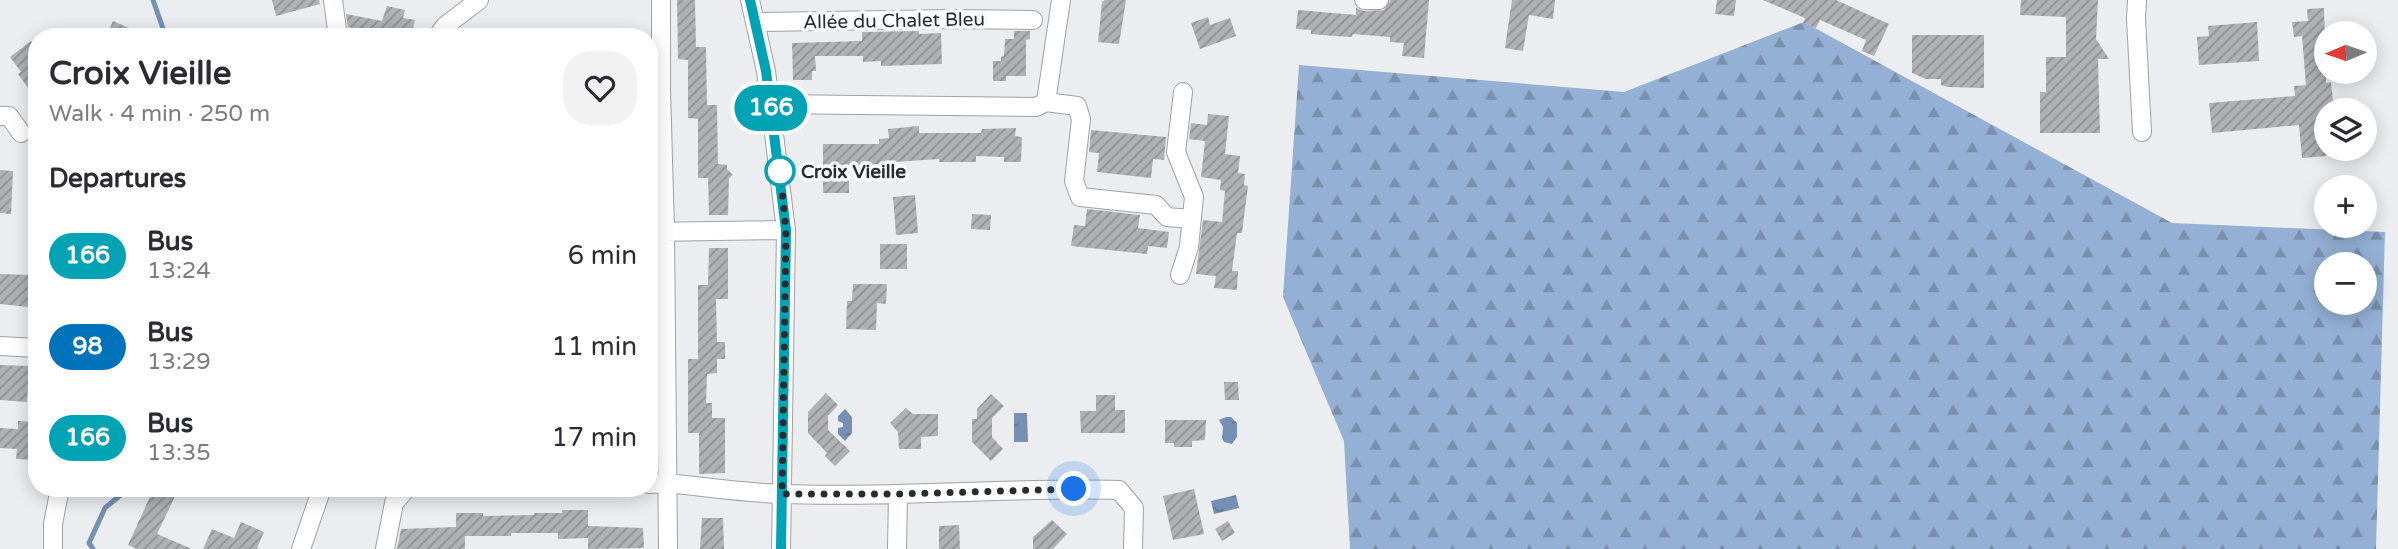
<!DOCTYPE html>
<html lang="en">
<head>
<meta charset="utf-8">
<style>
  :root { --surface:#fff; --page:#f2f2f3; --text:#2b2b33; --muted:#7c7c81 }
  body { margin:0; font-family:"Varela Round",sans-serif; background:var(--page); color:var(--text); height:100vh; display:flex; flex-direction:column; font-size:26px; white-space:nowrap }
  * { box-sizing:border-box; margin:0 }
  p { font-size:23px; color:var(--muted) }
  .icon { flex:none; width:38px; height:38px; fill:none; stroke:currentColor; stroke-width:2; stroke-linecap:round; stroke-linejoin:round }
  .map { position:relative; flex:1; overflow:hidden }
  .side { position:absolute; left:28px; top:28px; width:630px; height:469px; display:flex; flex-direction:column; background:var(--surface); border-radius:28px; box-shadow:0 4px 18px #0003 }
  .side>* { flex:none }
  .badge { padding:0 14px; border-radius:23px; font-size:24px; line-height:46px }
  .needle { width:46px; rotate:268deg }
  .fabs { position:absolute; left:2314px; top:21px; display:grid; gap:14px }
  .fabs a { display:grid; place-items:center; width:63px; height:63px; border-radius:50%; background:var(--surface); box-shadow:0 4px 18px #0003; font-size:35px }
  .you { position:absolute; width:35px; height:35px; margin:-18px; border:5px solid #fff; border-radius:50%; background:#1a73e8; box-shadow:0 0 0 10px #1a73e833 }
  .map>.badge { position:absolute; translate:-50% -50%; box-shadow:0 0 0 4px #fff }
  h2 { padding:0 21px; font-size:26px; line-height:63px }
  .round { display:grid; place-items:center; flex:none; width:74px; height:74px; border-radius:28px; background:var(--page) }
  .headline { display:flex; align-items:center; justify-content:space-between; height:119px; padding:0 21px }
  h1 { font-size:33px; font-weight:800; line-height:52px }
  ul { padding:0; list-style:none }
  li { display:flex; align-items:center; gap:21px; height:91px; padding:0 21px }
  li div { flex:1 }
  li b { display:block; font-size:26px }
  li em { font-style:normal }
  li .badge { min-width:77px; font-weight:700; text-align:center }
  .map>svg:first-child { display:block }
  .forest { fill:url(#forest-firs); fill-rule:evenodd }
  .water { fill:url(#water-ripples) }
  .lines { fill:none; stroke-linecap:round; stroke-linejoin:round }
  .stream { stroke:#7590b2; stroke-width:5 }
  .building { fill:url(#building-hatch) }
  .minor-casing { stroke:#9fa1a4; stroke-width:20 }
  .minor { stroke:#fff; stroke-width:18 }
  .line-casing { stroke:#fff; stroke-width:16 }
  .line { stroke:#00a3b4; stroke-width:10 }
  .walk { stroke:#2a2b2c; stroke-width:7; stroke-dasharray:0 12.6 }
  .stop-dot { fill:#fff; stroke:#00a3b4; stroke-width:3.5 }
  .labels { text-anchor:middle; stroke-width:7; stroke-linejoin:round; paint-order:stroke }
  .street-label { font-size:19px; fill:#2a2b2c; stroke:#f8fafd }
  .stop-label { font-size:19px; font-weight:bold; fill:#2a2b2c; stroke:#f8fafd; text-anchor:start }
</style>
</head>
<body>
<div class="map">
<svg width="2398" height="549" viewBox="0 0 2398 549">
  <defs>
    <pattern id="forest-firs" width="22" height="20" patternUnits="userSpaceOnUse" patternTransform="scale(1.75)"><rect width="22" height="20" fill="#94b0d4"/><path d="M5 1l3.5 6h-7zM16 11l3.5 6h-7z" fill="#798fac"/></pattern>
    <pattern id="water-ripples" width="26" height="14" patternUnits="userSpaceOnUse" patternTransform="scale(1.75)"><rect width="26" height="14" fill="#7590b2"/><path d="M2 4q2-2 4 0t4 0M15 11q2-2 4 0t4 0" fill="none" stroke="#607691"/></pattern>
    <pattern id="building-hatch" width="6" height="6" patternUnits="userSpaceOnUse" patternTransform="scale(1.75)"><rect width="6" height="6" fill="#afb1b4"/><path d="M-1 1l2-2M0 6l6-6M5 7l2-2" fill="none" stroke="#8f9093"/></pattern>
  </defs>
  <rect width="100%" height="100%" fill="#ebedf0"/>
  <!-- forest -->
  <path class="forest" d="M1804 22 2172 223 2385 232 2376 549H1350L1344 441 1283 297 1299 65 1624 92ZM2326 264H2364V303H2326Z"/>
  <!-- water -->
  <path class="water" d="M845 409 852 417V433L845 441 838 434V428L843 427V423L838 421V416Z
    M1014 413H1027L1028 442H1014Z
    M1226 417H1231L1237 423V437L1232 444 1224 442 1222 438 1223 427 1219 420Z
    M1236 495 1239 508 1214 514 1211 501Z"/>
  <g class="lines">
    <!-- stream -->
    <path class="stream" d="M153 0 166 37
      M93 549 89 543 105 508 123 493 121 488"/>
  </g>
  <!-- building -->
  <path class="building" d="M272 0H319L320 4 276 16Z
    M677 0H695L696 47H706L707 105H717L718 164 727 165V169L733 175 729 178 728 215H709L708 178H698V119L688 118V60L678 59Z
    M1105 0H1126L1119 44 1098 42 1102 2Z
    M1390 0H1429L1424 58 1402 56 1404 43 1390 42V37L1353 34 1352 37 1335 36 1311 34V30L1296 29 1298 10 1356 15V8L1364 11 1384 10Z
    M1512 0H1555L1553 19 1529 15 1523 51 1505 48Z
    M1717 0H1736L1734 16 1715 14Z
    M1763 0H1836L1889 24 1874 56 1862 51 1866 40 1820 20 1816 28 1803 23 1805 18Z
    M2021 0H2098L2096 39 2109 59H2098L2100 133H2040V92H2046V57H2066V17L2020 15Z
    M387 6 405 10 403 18 415 20 411 37H395L371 32 370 34 356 32V29L348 27 346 14 382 21Z
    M2324 8 2326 83 2331 82 2334 110H2326V156L2302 158 2299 125 2212 133 2209 103 2295 96 2294 86 2306 85 2302 36 2294 37 2292 22 2308 21 2307 9Z
    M1208 17 1210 25 1230 18 1236 36 1200 49 1191 23Z
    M113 21 150 37H106Z
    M2257 22 2259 61 2199 65 2197 37 2209 36 2208 26Z
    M919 31V34L941 33 942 64 881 66V61L863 62V56H815L816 71H812V80H793L792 43 862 41V32Z
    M1014 31H1030V39L1026 40V76H1006V81H993V61H1001V57L1004 56 1005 39H1014Z
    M1912 35H1984V88L1948 87 1941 85V79H1926L1912 73Z
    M31 41 37 49V100L18 74 21 72 10 57Z
    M1208 114 1229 116 1225 154 1240 156 1238 173 1245 174 1244 185 1248 186 1242 233H1237L1232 271H1238L1237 290 1214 288 1216 276 1196 274 1203 220 1222 222 1225 191 1220 190 1221 180 1201 177 1205 141 1189 139 1191 123 1207 125Z
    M919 126V133H981L982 129 1016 128 1015 136 1022 137 1021 162H1004V157L976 156V162H939V159L894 162V170H849V193H823V144H879V139L889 138 888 129Z
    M1091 130 1166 137 1164 160 1153 159 1151 178 1097 172 1099 153 1089 152Z
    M0 170 13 171 11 214 0 213Z
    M915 195 918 233 896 235 893 197Z
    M1087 209 1140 215 1138 228 1169 232 1167 248 1148 246 1147 254 1071 246 1074 225 1085 226Z
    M972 214 991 215 990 230 971 229Z
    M880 244H907V269H880Z
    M709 248H728V299H716L717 342H725V359H717V373L707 374 706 403H712V418H725V473L699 474V433H688V359H698V285H708Z
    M0 274 33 275 32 302H28V307L0 304Z
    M853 284H887L886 304 877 303 876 330 846 329 847 301H852Z
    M0 365 29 366 27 402 0 400Z
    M1224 382H1238L1239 400H1225Z
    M826 393 838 405 828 416V430L850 451 835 466 825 456 827 453 808 433V412Z
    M991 394 1004 406 992 418V437L1003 449 991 461 972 442V419H977V409Z
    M1096 395H1115V410H1125V433H1081L1080 411H1096Z
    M906 408 913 414H938V436L921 437V449H899L898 432 890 423Z
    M1165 420H1206L1205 440 1192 441V447H1174V443H1165Z
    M18 421 37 422V460L16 459 17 449 0 448V428L18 429Z
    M154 488H179L157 534 192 549H137L128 545Z
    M1194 489 1204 534 1173 540 1163 496Z
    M562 510H588V526L643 528 644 548 588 549V538L558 539V533H511V536H465V549H397L401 529 456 527V513H483V516L534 515V513H562Z
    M702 518H723L724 549H700Z
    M1052 520 1067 534 1053 549H1033V537Z
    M1228 521 1235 533 1222 541 1215 529Z
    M241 522 264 532 257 548 260 549H203L212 529 234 538Z
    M959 525 960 549H939V526Z"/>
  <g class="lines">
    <defs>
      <path id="minor" d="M333 0 338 37
        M661 0V89L665 231 668 549
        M750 0 766 71 786 230 781 549
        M1364 0H1379
        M2137 0 2136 19 2142 132
        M756 22 952 19 1033 20
        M437 37 445 26 479 0
        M1046 102 1077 106 1081 119 1074 181 1080 197 1156 205 1167 217 1192 219
        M770 104 1036 107 1046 102 1061 0
        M0 116H9L21 133
        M649 232 786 230
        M1180 275 1189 247 1194 197 1176 152 1183 92
        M0 346 37 348
        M649 484 667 483C706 487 745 493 784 494 896 498 1007 487 1119 490L1134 508 1133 549
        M53 549V524L60 488
        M301 549 322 488
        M385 549 394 503 407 488
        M897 549 898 494"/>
    </defs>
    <!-- minor casing -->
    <use href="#minor" class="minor-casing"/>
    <!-- minor -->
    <use href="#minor" class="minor"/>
  </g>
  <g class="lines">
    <defs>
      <path id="line" d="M750 0 766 71 786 230 781 549"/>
    </defs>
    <!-- line casing -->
    <use href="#line" class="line-casing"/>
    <!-- line -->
    <use href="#line" class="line"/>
    <!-- walk -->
    <path class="walk" d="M780 171 786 230 782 494H898L1074 489"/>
  </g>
  <!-- markers -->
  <circle class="stop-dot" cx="780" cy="171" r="14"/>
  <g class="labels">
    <!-- street labels -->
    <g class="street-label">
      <text transform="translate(894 20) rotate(-1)" y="7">Allée du Chalet Bleu</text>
    </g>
    <!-- stop labels -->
    <g class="stop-label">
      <text x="801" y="178">Croix Vieille</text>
    </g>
  </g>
</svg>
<div class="fabs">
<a><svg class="needle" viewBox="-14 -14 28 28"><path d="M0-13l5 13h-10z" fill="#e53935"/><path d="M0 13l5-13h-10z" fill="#7c7c81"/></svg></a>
<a><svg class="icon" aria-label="layers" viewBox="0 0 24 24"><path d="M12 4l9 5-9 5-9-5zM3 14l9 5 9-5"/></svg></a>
<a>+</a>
<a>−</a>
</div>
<div class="you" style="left:1074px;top:489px"></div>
<b class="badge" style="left:771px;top:108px;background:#00a3b4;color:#fff">166</b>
<section class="side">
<div class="headline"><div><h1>Croix Vieille</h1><p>Walk · 4 min · 250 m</p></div><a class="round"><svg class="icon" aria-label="heart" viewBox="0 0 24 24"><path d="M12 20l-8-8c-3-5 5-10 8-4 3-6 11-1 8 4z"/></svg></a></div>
<h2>Departures</h2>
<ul>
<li><span class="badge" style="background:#00a3b4;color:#fff">166</span><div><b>Bus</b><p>13:24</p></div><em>6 min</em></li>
<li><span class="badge" style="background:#0072bc;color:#fff">98</span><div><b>Bus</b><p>13:29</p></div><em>11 min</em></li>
<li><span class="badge" style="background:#00a3b4;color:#fff">166</span><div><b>Bus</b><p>13:35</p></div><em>17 min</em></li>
</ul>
</section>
</div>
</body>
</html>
